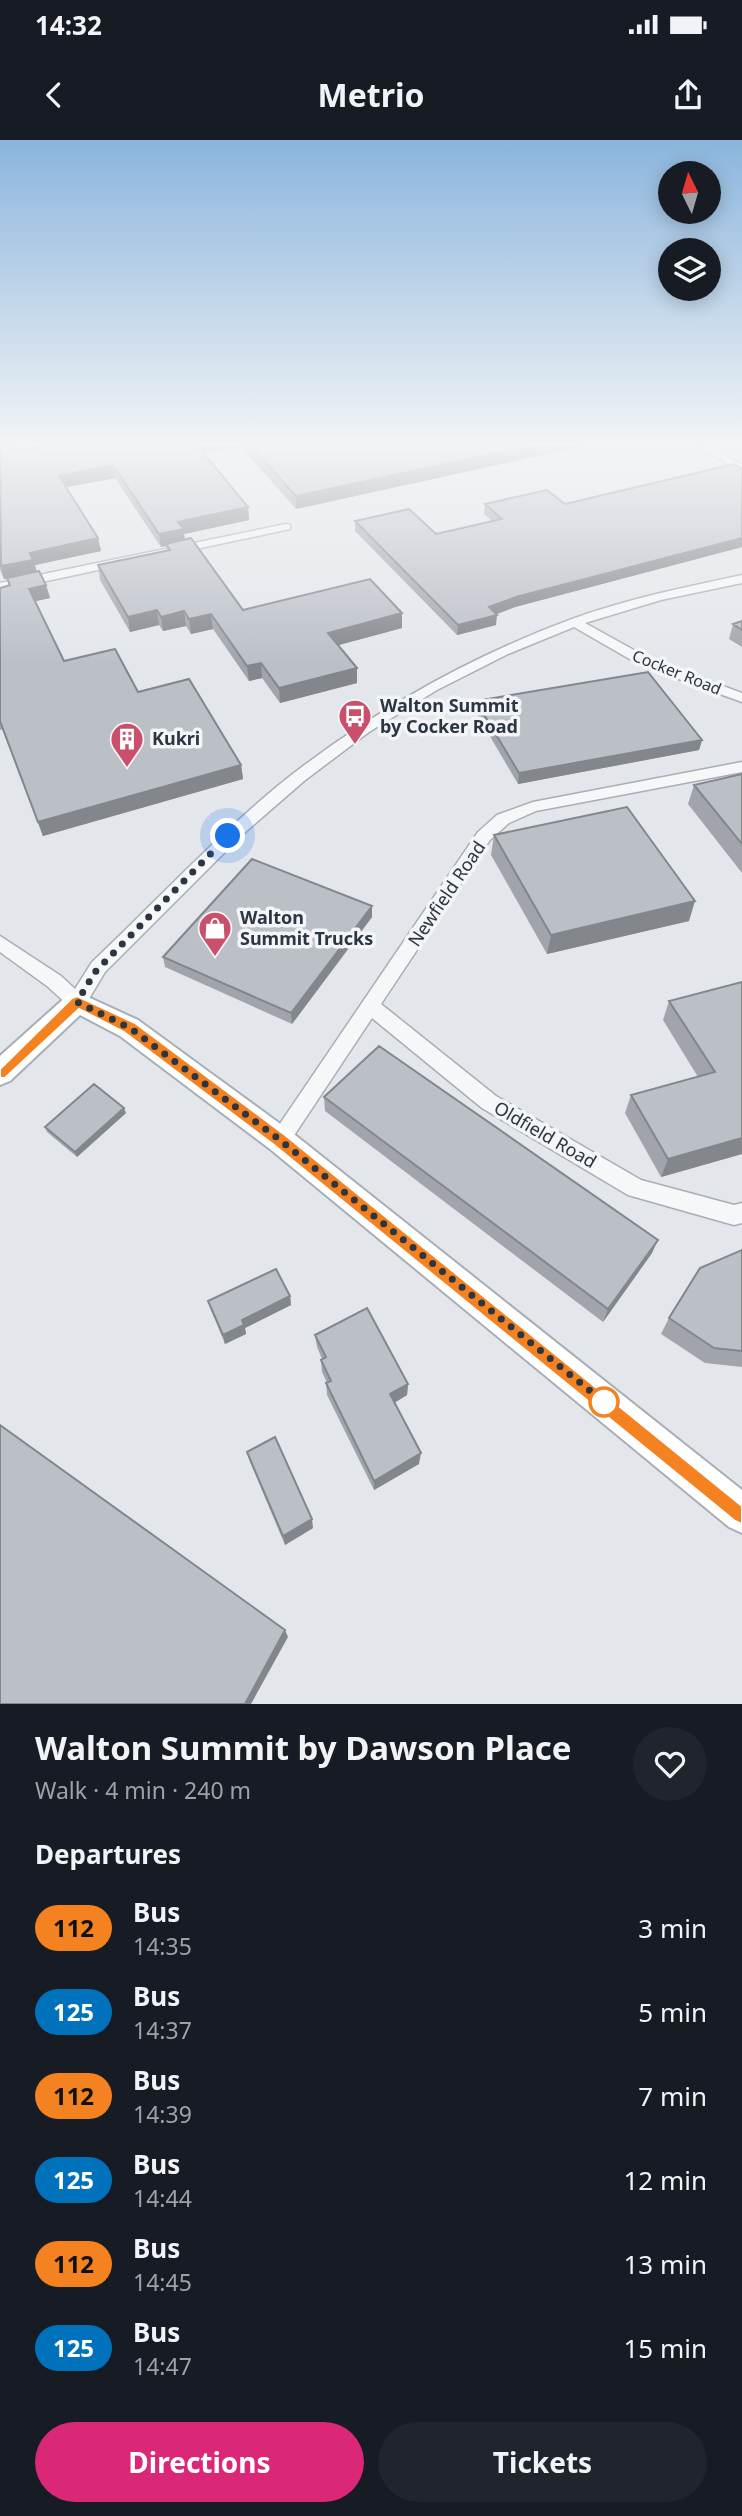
<!DOCTYPE html>
<html lang="en">
<head>
<meta charset="utf-8">
<style>
  :root { --surface:#171b24; --page:#20242c; --text:#f1f3f6; --muted:#9ea1a6; --accent:#db2777 }
  body { margin:0; font-family:"Noto Sans",sans-serif; background:var(--page); color:var(--text); height:100vh; display:flex; flex-direction:column; font-size:26px; white-space:nowrap }
  * { box-sizing:border-box; margin:0 }
  p { font-size:23px; color:var(--muted) }
  .icon { flex:none; width:38px; height:38px; fill:none; stroke:currentColor; stroke-width:2; stroke-linecap:round; stroke-linejoin:round }
  .map { position:relative; height:1564px; overflow:hidden }
  .details { display:flex; flex-direction:column; background:var(--surface); flex:1 }
  .details>* { flex:none }
  .badge { padding:0 14px; border-radius:23px; font-size:24px; line-height:46px }
  .needle { width:46px; rotate:355deg }
  .buttons { position:absolute; left:658px; top:21px; display:grid; gap:14px }
  .buttons a { display:grid; place-items:center; width:63px; height:63px; border-radius:50%; background:var(--surface); box-shadow:0 4px 18px #0003; font-size:35px }
  .you { position:absolute; width:35px; height:35px; margin:-18px; border:5px solid #fff; border-radius:50%; background:#1a73e8; box-shadow:0 0 0 10px #1a73e833 }
  .map>.badge { position:absolute; translate:-50% -50%; box-shadow:0 0 0 4px #fff }
  h2 { padding:0 35px; font-size:26px; line-height:63px }
  .round { display:grid; place-items:center; flex:none; width:74px; height:74px; border-radius:37px; background:var(--page) }
  .summary { display:flex; align-items:center; justify-content:space-between; height:119px; padding:0 35px }
  h1 { font-size:33px; font-weight:700; line-height:52px }
  .action { display:flex; gap:14px; margin-top:auto; padding:14px 35px }
  .action a { flex:1; height:80px; border-radius:42px; background:var(--accent); color:#fff; font-size:28px; font-weight:700; line-height:80px; text-align:center }
  .action a+a { background:var(--page); color:var(--text) }
  ul { padding:0; list-style:none }
  li { display:flex; align-items:center; gap:21px; height:84px; padding:0 35px }
  li div { flex:1 }
  li b { display:block; font-size:26px }
  li em { font-style:normal }
  li .badge { min-width:77px; font-weight:700; text-align:center }
  .status { display:flex; justify-content:space-between; align-items:center; height:49px; padding:0 35px; background:var(--surface); direction:ltr }
  .status svg { height:19px; fill:currentColor }
  header { display:flex; justify-content:space-between; align-items:center; height:91px; padding:0 35px; background:var(--surface); font-size:32px; font-weight:700 }
  .map>svg:first-child { display:block }
  .lines { fill:none; stroke-linecap:round; stroke-linejoin:round }
  .street-casing { stroke:#a8aeb5; stroke-width:3 }
  .secondary-casing { stroke:#a8aeb5; stroke-width:4 }
  .street { fill:#f6f7f9; fill-rule:evenodd }
  .secondary { fill:#fff; fill-rule:evenodd }
  .wall { fill:#a1a5ab }
  .shaded-wall { fill:#83868b }
  .building { fill:#bbc0c7; stroke:#83868b; stroke-width:2 }
  .line { fill:#f58220; stroke:#fff; stroke-width:2 }
  .walk { stroke:#2c3542; stroke-width:7; stroke-dasharray:0 12.6 }
  .stop-dot { fill:#fff; stroke:#f58220; stroke-width:3.5 }
  .labels { text-anchor:middle; stroke-width:7; stroke-linejoin:round; paint-order:stroke }
  .far-street-label { font-size:16px; fill:#2c3542; stroke:#f3f5f8 }
  .poi-label { font-size:18px; font-weight:bold; fill:#2c3542; stroke:#f3f5f8; text-anchor:start }
  .street-label { font-size:18px; fill:#2c3542; stroke:#f3f5f8 }
</style>
</head>
<body>
<div class="status"><b>14:32</b><svg viewBox="0 0 49 12"><path d="M0 12V9h3v3zM5 12V6h3v6zM10 12V3h3v9zM15 12V0h3v12zM26 1h20v11H26zM47 4h2v5h-2z"/></svg></div>
<header><svg class="icon" aria-label="back" viewBox="0 0 24 24"><path d="M15 5l-7 7 7 7"/></svg>Metrio<svg class="icon" aria-label="share" viewBox="0 0 24 24"><path d="M12 15V3M7 8l5-5 5 5M5 13v7h14v-7"/></svg></header>
<div class="map">
<svg width="742" height="1564" viewBox="0 0 742 1564">
  <rect width="100%" height="100%" fill="#e3e7eb"/>
  <g class="lines">
    <defs>
      <path id="street" d="M697 305H709L742 325V333Z
        M286 384 290 385V389L0 451V443Z
        M742 435V443L661 460 585 483 650 519 742 553V562L640 525 574 487 508 514 437 550 369 592 304 641 242 695 105 832 84 867 77 869 70 867 47 846 0 812V796L61 836 75 849 92 822C159 759 221 690 294 633 379 568 472 516 572 479 627 459 685 447 742 435Z
        M742 622V632L536 671 509 683 490 700 381 864 496 956 641 1040 734 1065 742 1063V1083L734 1085 628 1055 482 968 372 878 287 1006 280 1009 273 1006 270 1000 273 994 478 692 497 675 533 662Z"/>
      <path id="secondary" d="M77 852 138 880 290 991 742 1350V1393L729 1387 270 1009 120 896 80 875 10 941 0 945V916L68 855Z"/>
    </defs>
    <!-- street casing -->
    <use href="#street" class="street-casing"/>
    <!-- secondary casing -->
    <use href="#secondary" class="secondary-casing"/>
    <!-- street -->
    <use href="#street" class="street"/>
    <!-- secondary -->
    <use href="#secondary" class="secondary"/>
  </g>
  <!-- wall -->
  <path class="wall" d="M0 305 15 311 50 305H588L296 369 241 307 204 314 248 367 249 380 184 394 185 400 243 470 402 473V488L338 505 357 528V543L280 563 262 538 249 541 213 489 191 494 186 486 163 491 159 485 130 492 100 440 98 425 167 410 166 406 161 407 115 338 66 347 98 398 101 411 35 425 36 432 46 445 50 458 35 461 64 521 138 552 241 625 243 639 43 696 2 589 0 590V448L9 446 7 439H4L0 430Z
    M742 329V407L515 467 496 474V485L457 495 355 391V381L436 394 492 381 484 374 485 364H565Z
    M742 481V507L729 499 733 484Z
    M476 561 702 600 699 610 518 644 475 571Z
    M742 634V733L688 664 694 645Z
    M494 695 689 781 547 814 491 715Z
    M372 766V777L292 884 165 827 163 817Z
    M742 842V1014L661 1037 625 973 631 955 698 937 663 880 669 861Z
    M324 957 652 1113 603 1182 325 971Z
    M126 973 77 1017 47 992 45 987Z
    M742 1110V1227L705 1223 661 1194 669 1178Z
    M290 1156 291 1165 245 1188 246 1194 225 1204 211 1170 208 1161Z
    M315 1195 408 1244 407 1255 394 1263 419 1324 374 1350 327 1255 326 1243H327L322 1232 321 1220 322 1219 317 1207Z
    M247 1312 313 1388 285 1405 250 1322Z"/>
  <!-- shaded-wall -->
  <path class="shaded-wall" d="M196 305H241V307L197 315Z
    M534 305H588L296 369V356Z
    M113 325 115 338 62 348 59 336Z
    M248 367 249 380 184 394 185 402 166 404V406L161 407 159 394 178 382Z
    M98 398 101 411 35 425 37 433 4 439 1 426 30 413Z
    M742 398V407L515 467 489 477 497 475 496 485 457 495 458 485 489 467 516 457Z
    M46 445 50 458 32 462 29 449Z
    M157 470 159 485 130 492 128 477Z
    M184 471 186 486 163 491 161 477Z
    M402 473V488L328 508V493Z
    M211 474 213 489 191 494 189 479Z
    M261 523 262 538 249 541 247 526Z
    M357 528V543L280 563 279 548Z
    M702 600 699 610 518 644 519 633Z
    M241 625 243 639 43 696 38 682Z
    M695 761 689 781 547 814 551 795Z
    M372 766V777L292 884 291 873Z
    M124 968 126 973 77 1017 75 1012Z
    M742 998V1014L661 1037 668 1019Z
    M658 1100 652 1113 603 1182 608 1169Z
    M290 1156 291 1165 245 1188 246 1194 225 1204 223 1195 242 1180Z
    M408 1244 407 1255 389 1266 390 1254Z
    M421 1313 419 1324 374 1350V1341Z
    M312 1379 313 1388 285 1405 283 1396Z
    M285 1490 288 1497 251 1564H245Z"/>
  <!-- building -->
  <path class="building" d="M0 305H11L15 311 50 305H197L248 367 178 382 184 389 159 394 113 325 59 336 98 398 30 413 33 420 1 426Z
    M250 305H534L296 356Z
    M734 324 742 329V398L516 457 489 467 497 475 458 485 355 381 409 369 436 394 502 379 485 364 547 350 565 364Z
    M191 398 243 470 370 439 402 473 328 493 357 528 279 548 261 523 247 526 211 474 189 479 184 471 161 477 157 470 128 477 98 425 170 410 166 404Z
    M39 431 46 445 29 449 64 521 115 509 138 552 189 539 241 625 38 682 0 581V448L10 445 7 438Z
    M742 481V490L733 484Z
    M648 532 702 600 519 633 476 561Z
    M742 634V704L694 645Z
    M627 667 695 761 551 795 494 695Z
    M252 719 372 766 291 873 163 817Z
    M742 842V998L668 1019 631 955 715 932 669 861Z
    M379 906 658 1100 608 1169 324 957Z
    M94 944 124 968 75 1012 45 987Z
    M742 1110V1211L714 1208 669 1178 700 1128Z
    M276 1129 290 1156 242 1180 244 1185 223 1195 208 1161Z
    M367 1168 408 1244 390 1254 421 1313 374 1341 326 1243 331 1241 321 1220 326 1217 315 1195Z
    M0 1285 285 1490 245 1564H0Z
    M275 1297 312 1379 283 1396 247 1312Z"/>
  <!-- sky -->
  <linearGradient id="sky" x2="0" y2="1"><stop stop-color="#8bb5dc"/><stop offset="0.58" stop-color="#f2f4f6"/><stop offset="1" stop-color="#f2f4f6" stop-opacity="0"/></linearGradient>
  <rect width="742" height="524" fill="url(#sky)"/>
  <!-- line -->
  <path class="line" d="M77 856 135 883 285 995 742 1366V1384L735 1381 274 1005 124 892 79 869 5 938H0V929L72 858Z"/>
  <g class="lines">
    <!-- walk -->
    <path class="walk" d="M228 696 95 832 77 862 130 888 280 1000 604 1262"/>
  </g>
  <!-- icons -->
  <defs>
    <symbol id="bus-pin" viewBox="-11 -11 22 30"><path d="M0 17L-7.5 6A9.5 9.5 0 1 1 7.5 6Z" fill="#c94f6a" stroke="#f3f5f8"/><path d="M-5-6H5V4H4V6H2V4H-2V6H-4V4H-5ZM-3.5-4V0h7V-4ZM-3.5 1.2v1.5H-2V1.2ZM2 1.2v1.5H3.5V1.2Z" fill="#fff"/></symbol>
    <symbol id="building-pin" viewBox="-11 -11 22 30"><path d="M0 17L-7.5 6A9.5 9.5 0 1 1 7.5 6Z" fill="#c94f6a" stroke="#f3f5f8"/><path d="M-4-6H4V6H1V3H-1V6H-4ZM-2.5-4.3h1.7v1.8h-1.7ZM.8-4.3h1.7v1.8H.8ZM-2.5-1h1.7V.8h-1.7ZM.8-1h1.7V.8H.8Z" fill="#fff"/></symbol>
    <symbol id="shop-pin" viewBox="-11 -11 22 30"><path d="M0 17L-7.5 6A9.5 9.5 0 1 1 7.5 6Z" fill="#c94f6a" stroke="#f3f5f8"/><path d="M-5-2.5h2.3a2.7 3.5 0 0 1 5.4 0H5L5.5 6h-11ZM-1.5-2.5h3a1.5 2.3 0 0 0-3 0Z" fill="#fff"/></symbol>
  </defs>
  <g fill-rule="evenodd">
    <use href="#bus-pin" x="336" y="557" width="38" height="52"/>
    <use href="#building-pin" x="108" y="580" width="38" height="52"/>
    <use href="#shop-pin" x="196" y="769" width="38" height="52"/>
  </g>
  <!-- markers -->
  <circle class="stop-dot" cx="604" cy="1262" r="14"/>
  <g class="labels">
    <!-- far-street labels -->
    <g class="far-street-label">
      <text transform="translate(677 532) rotate(22)" y="6">Cocker Road</text>
    </g>
    <!-- poi labels -->
    <g class="poi-label">
      <text x="380" y="572">Walton Summit<tspan x="380" dy="21">by Cocker Road</tspan></text>
      <text x="152" y="605">Kukri</text>
      <text x="240" y="784">Walton<tspan x="240" dy="21">Summit Trucks</tspan></text>
    </g>
    <!-- street labels -->
    <g class="street-label">
      <text transform="translate(447 754) rotate(-56)" y="6">Newfield Road</text>
      <text transform="translate(545 995) rotate(30)" y="6">Oldfield Road</text>
    </g>
  </g>
</svg>
<div class="buttons">
<a><svg class="needle" viewBox="-14 -14 28 28"><path d="M0-13l5 13h-10z" fill="#e53935"/><path d="M0 13l5-13h-10z" fill="#9ea1a6"/></svg></a>
<a><svg class="icon" aria-label="layers" viewBox="0 0 24 24"><path d="M12 4l9 5-9 5-9-5zM3 14l9 5 9-5"/></svg></a>
</div>
<div class="you" style="left:228px;top:696px"></div>
</div>
<section class="details">
<div class="summary"><div><h1>Walton Summit by Dawson Place</h1><p>Walk · 4 min · 240 m</p></div><a class="round"><svg class="icon" aria-label="heart" viewBox="0 0 24 24"><path d="M12 20l-8-8c-3-5 5-10 8-4 3-6 11-1 8 4z"/></svg></a></div>
<h2>Departures</h2>
<ul>
<li><span class="badge" style="background:#f58220;color:#111">112</span><div><b>Bus</b><p>14:35</p></div><em>3 min</em></li>
<li><span class="badge" style="background:#0072bc;color:#fff">125</span><div><b>Bus</b><p>14:37</p></div><em>5 min</em></li>
<li><span class="badge" style="background:#f58220;color:#111">112</span><div><b>Bus</b><p>14:39</p></div><em>7 min</em></li>
<li><span class="badge" style="background:#0072bc;color:#fff">125</span><div><b>Bus</b><p>14:44</p></div><em>12 min</em></li>
<li><span class="badge" style="background:#f58220;color:#111">112</span><div><b>Bus</b><p>14:45</p></div><em>13 min</em></li>
<li><span class="badge" style="background:#0072bc;color:#fff">125</span><div><b>Bus</b><p>14:47</p></div><em>15 min</em></li>
</ul>
<div class="action"><a>Directions</a><a>Tickets</a></div>
</section>
</body>
</html>
